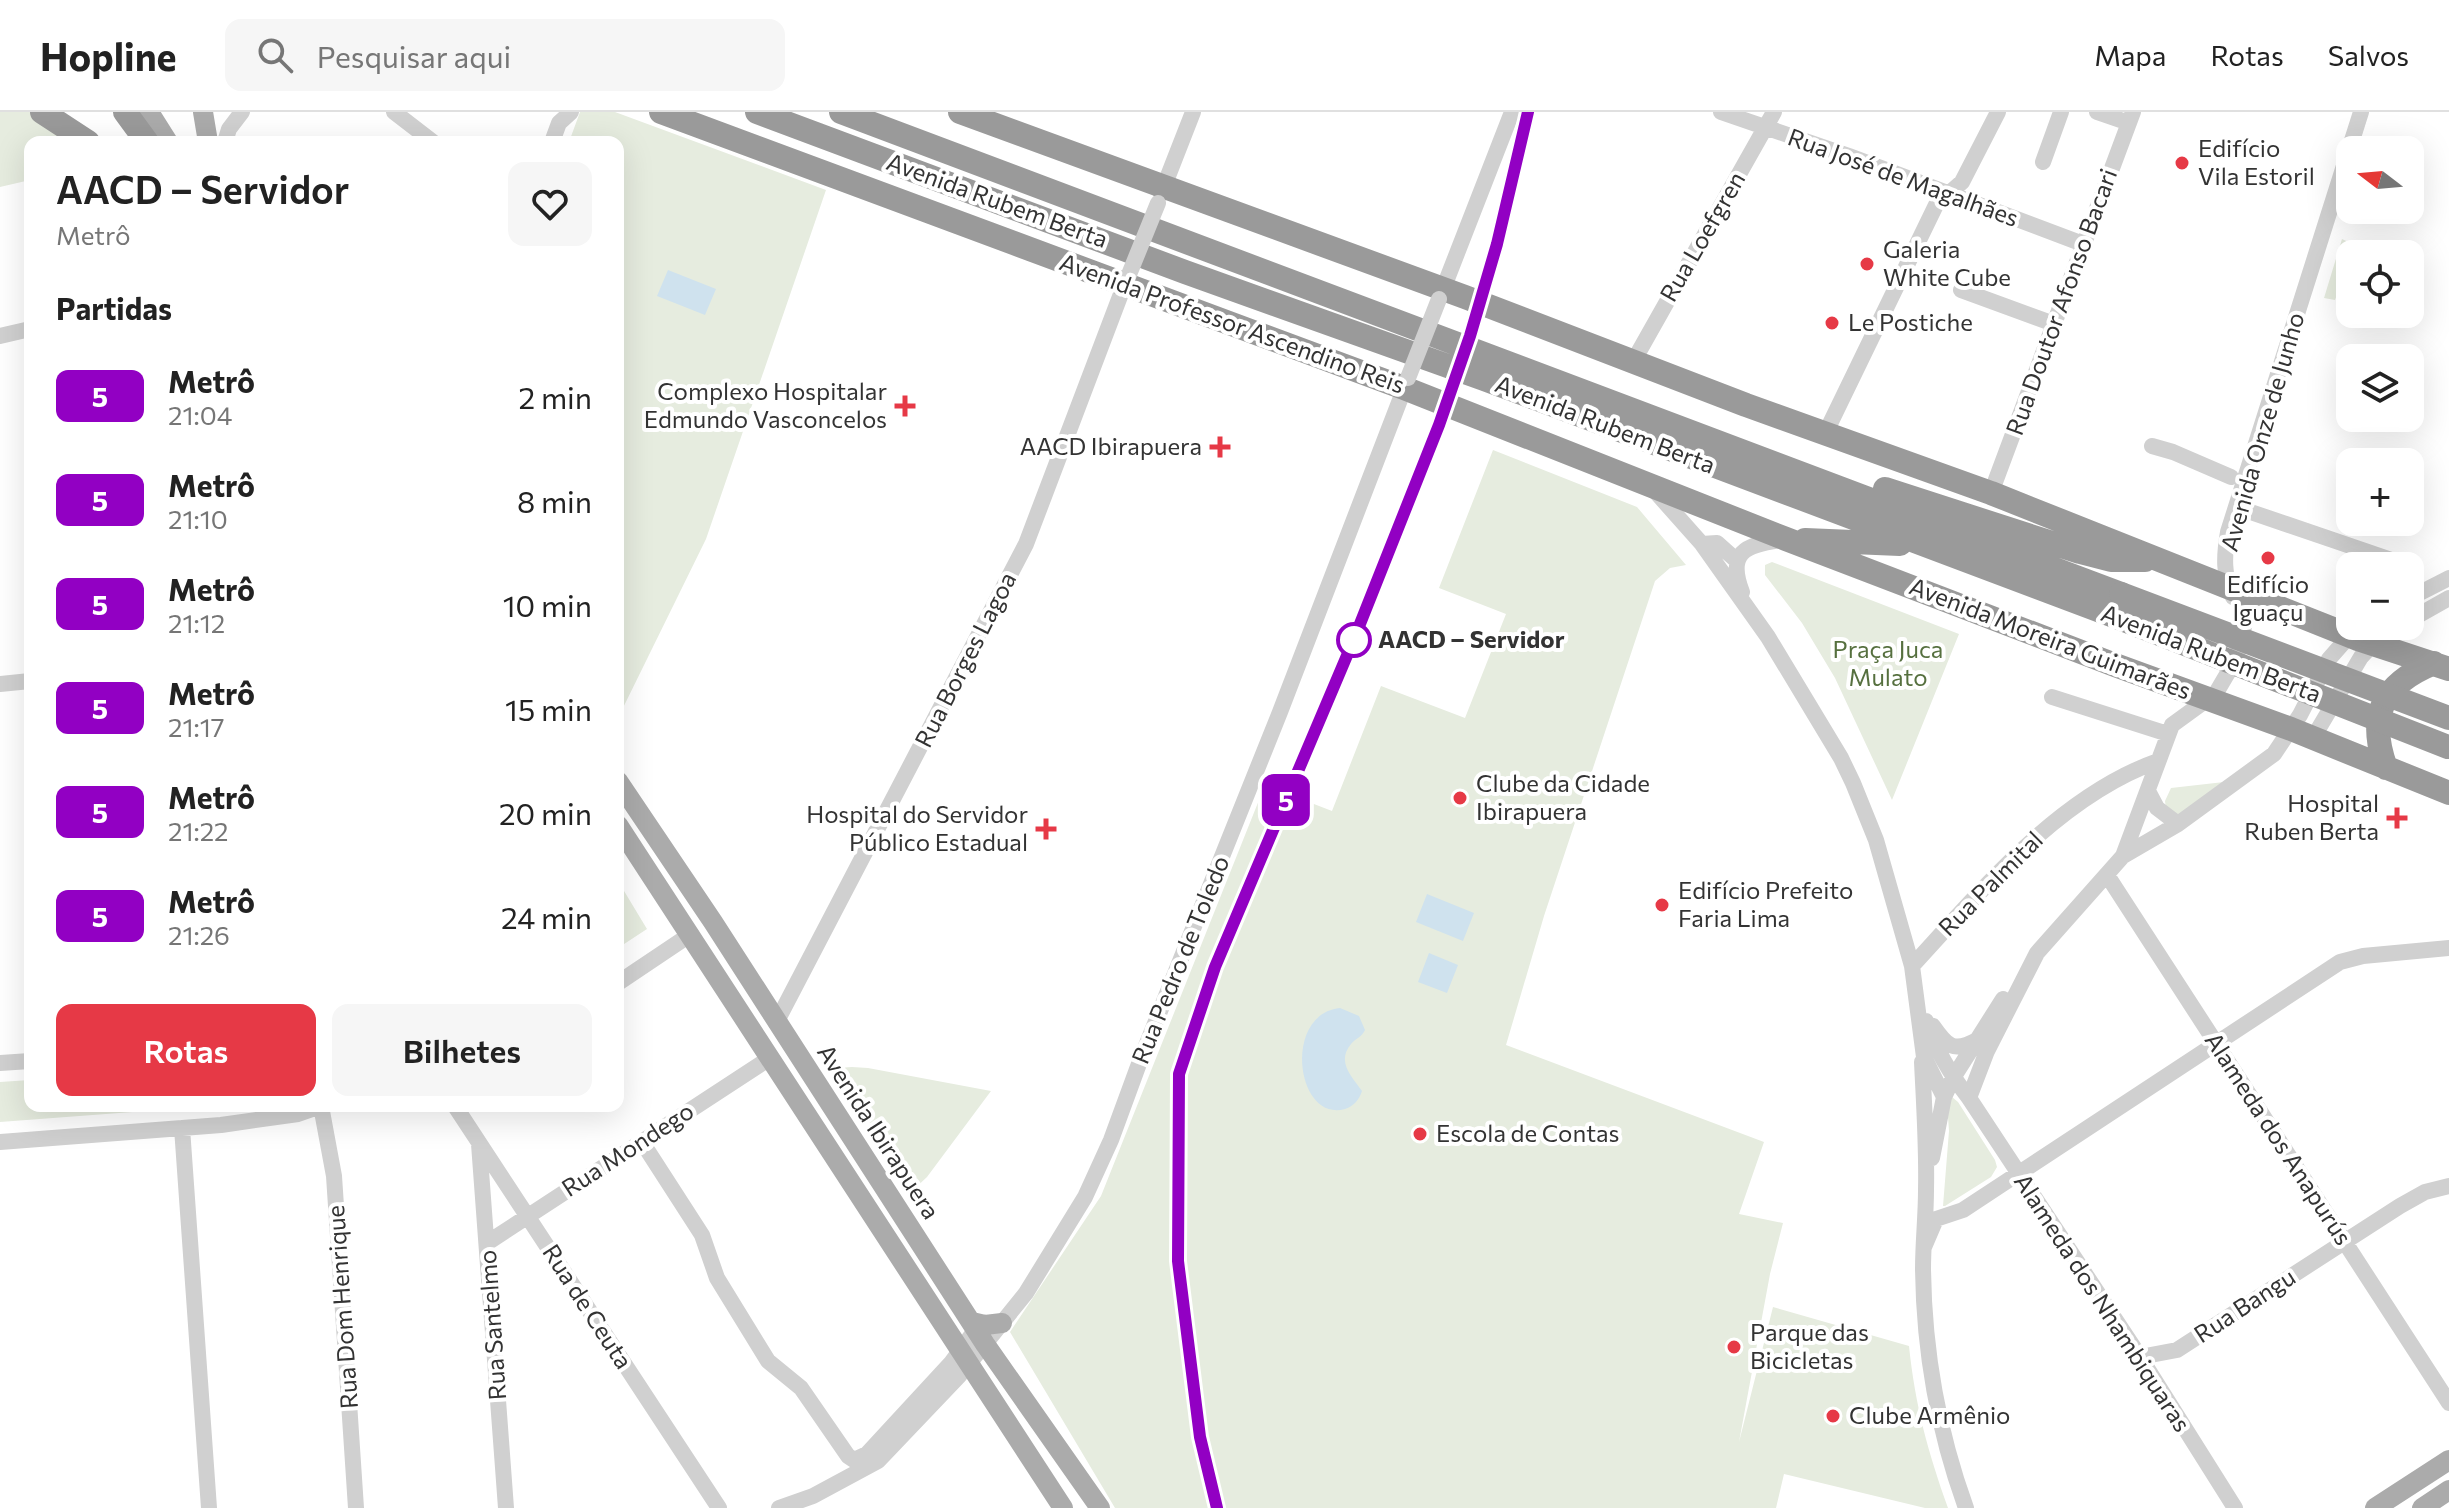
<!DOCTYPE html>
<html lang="pt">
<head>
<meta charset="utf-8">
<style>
  :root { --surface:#fff; --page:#f6f6f6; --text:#222; --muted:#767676; --line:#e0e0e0; --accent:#e63946 }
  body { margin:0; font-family:Commissioner,sans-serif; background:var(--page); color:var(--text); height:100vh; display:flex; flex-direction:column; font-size:30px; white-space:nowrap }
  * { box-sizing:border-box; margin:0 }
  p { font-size:26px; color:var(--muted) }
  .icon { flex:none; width:44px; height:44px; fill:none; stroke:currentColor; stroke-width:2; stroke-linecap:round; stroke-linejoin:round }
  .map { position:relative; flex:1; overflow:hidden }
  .sheet { position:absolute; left:24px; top:24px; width:600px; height:976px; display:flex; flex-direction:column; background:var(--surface); border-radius:16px; box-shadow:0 8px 32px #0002 }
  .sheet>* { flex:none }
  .badge { padding:0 16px; border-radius:12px; font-size:28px; line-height:52px }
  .needle { width:52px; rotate:286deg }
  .buttons { position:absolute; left:2336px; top:24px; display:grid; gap:16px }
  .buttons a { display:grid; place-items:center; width:88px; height:88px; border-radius:16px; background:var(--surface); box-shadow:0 8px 32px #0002; font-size:40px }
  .map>.badge { position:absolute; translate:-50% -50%; box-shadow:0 0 0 4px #fff }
  h2 { padding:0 32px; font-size:30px; line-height:72px }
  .round { display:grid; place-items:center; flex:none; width:84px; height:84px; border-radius:16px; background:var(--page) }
  .overview { display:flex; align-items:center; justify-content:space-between; height:136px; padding:0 32px }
  h1 { font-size:38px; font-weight:600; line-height:60px }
  .primary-button { display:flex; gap:16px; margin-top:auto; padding:16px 32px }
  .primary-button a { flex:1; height:92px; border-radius:16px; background:var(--accent); color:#fff; font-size:32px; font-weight:600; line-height:92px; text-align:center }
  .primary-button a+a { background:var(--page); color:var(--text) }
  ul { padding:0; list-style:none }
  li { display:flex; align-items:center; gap:24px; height:104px; padding:0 32px }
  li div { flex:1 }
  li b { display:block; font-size:30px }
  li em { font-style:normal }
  li .badge { min-width:88px; font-weight:700; text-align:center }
  header { display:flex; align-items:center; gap:48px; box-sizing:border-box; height:112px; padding:0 40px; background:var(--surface); border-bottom:2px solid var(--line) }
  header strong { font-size:38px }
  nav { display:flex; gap:44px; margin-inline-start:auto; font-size:28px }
  .search { width:560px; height:72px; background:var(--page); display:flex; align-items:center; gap:20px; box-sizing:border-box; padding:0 28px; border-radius:16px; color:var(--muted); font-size:30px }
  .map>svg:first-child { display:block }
  .green { fill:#e6ecdf }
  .water { fill:#cfe2ee }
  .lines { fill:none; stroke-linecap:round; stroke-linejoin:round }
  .minor { stroke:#d0d0d0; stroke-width:16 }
  .major { stroke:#ababab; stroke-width:20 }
  .highway { stroke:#9a9a9a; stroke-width:24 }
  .minor-bridge { stroke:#d0d0d0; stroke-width:16 }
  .highway-bridge { stroke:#9a9a9a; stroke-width:24 }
  .line-casing { stroke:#fff; stroke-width:18 }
  .line { stroke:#9200c3; stroke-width:12 }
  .poi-dot { fill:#e63946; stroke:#fff; stroke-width:3 }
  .stop-dot { fill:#fff; stroke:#9200c3; stroke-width:4 }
  .labels { text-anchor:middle; stroke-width:8; stroke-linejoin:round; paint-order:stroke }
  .poi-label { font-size:24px; fill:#333; stroke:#fff; text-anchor:start }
  .street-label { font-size:24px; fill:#333; stroke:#fff }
  .stop-label { font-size:24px; font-weight:bold; fill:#333; stroke:#fff; text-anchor:start }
  .park-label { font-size:24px; fill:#56703f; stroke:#fff }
</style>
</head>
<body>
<header>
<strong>Hopline</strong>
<div class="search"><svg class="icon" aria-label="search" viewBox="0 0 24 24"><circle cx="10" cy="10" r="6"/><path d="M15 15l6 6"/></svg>Pesquisar aqui</div>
<nav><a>Mapa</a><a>Rotas</a><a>Salvos</a></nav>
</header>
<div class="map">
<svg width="2449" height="1396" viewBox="0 0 2449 1396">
  <rect width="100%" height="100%" fill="#fff"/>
  <!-- green -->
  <path class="green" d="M0 0H33L80 30H30V68L0 75Z
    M580 0H615L826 78 706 427 618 606V30H569Z
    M2342 127 2363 137 2361 142H2350V153H2348L2335 188 2324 186Z
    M1493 338 1637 395 1686 453 1670 456 1655 469 1544 804 1506 933 1764 1030 1739 1102 1783 1111 1770 1162 1739 1330 1773 1195 1909 1234C1915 1293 1928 1340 1948 1396H1925L1784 1362 1776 1396H1115L1010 1220 1101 1084 1265 673 1332 699 1381 574 1465 606 1506 502 1439 476Z
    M1772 450 1959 522 1892 688 1835 566 1802 511 1765 463V453Z
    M2224 670 2183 703 2174 702 2166 697 2165 689 2171 676Z
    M618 769 647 817 618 836Z
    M852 955 868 956 991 979 927 1065 911 1080 837 956Z
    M30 968V994H212L0 1010V970Z
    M1952 985 1958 990 1995 1048 1997 1055 1991 1065 1945 1094H1943L1949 1019 1947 991Z"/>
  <!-- water -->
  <path class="water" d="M668 158 716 177 705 203 657 184Z
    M1427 782 1474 801 1463 829 1416 810Z
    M1429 841 1458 853 1447 881 1418 870Z
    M1340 896 1359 904 1365 918C1362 925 1356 926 1351 932 1336 950 1352 965 1362 979 1359 988 1354 994 1345 997 1296 1011 1282 902 1340 896Z"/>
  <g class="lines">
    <!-- minor -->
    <path class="minor" d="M394 0 433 30
      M1721 0 1849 44 2083 132
      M2097 0 2129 11
      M225 30 229 17 242 0
      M552 30 559 11 571 0
      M2043 50 2061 0
      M1161 82 1193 0
      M1961 178 2054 212
      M1440 185 1512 0
      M0 224 30 217
      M1633 250 1774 0
      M1826 320 1936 93 1962 70 1998 0
      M2152 334 2173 340 2231 365
      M1654 378 1702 432 1768 525 1841 646 1853 671 1876 728 1912 854 1924 945 1944 985
      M1991 381 2133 0
      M2236 395 2409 454
      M1702 432 1717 431 1736 448
      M1742 480C1727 441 1744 433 1781 428
      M2410 486 2449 466
      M2410 508 2449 486
      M0 572 30 569
      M2052 585 2168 622
      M2313 626 2361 545 2372 533 2401 514
      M2148 679 2157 696 2178 712
      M2123 744 2172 613 2216 581 2236 547 2247 503 2245 490 2233 485C2223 464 2224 443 2228 420L2361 0
      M2107 763 2449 1291
      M1912 854C1981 779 2059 684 2158 649
      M618 871 691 822
      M1926 909C1936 938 1950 962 1969 986L2140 1245 2235 1396
      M776 911 1026 432 1127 166
      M1933 914C1947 934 1953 941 1977 928
      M1922 950C1924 992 1927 1035 1926 1078 1926 1104 1923 1131 1923 1157 1924 1239 1938 1319 1966 1396
      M0 951 30 949
      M1969 986 1987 939 2037 841 2123 744 2178 712 2274 642 2300 603 2329 547 2358 514
      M321 994 334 1064 356 1396
      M455 994 719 1396
      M182 1016 209 1396
      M0 1030 221 1013 298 1002 321 994
      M642 1030 702 1123 717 1166 768 1249 801 1276 848 1344 854 1348 867 1342
      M479 1032 506 1396
      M1932 1046 1944 985 1953 966 2003 887
      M487 1131 770 946
      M1924 1135 1936 1107 1963 1098 2340 850 2363 844 2449 836
      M2140 1245 2177 1238 2400 1094 2425 1080 2449 1074
      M863 1350 867 1342 951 1251 976 1217
      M779 1396 813 1384 878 1349 959 1264 1026 1181 1085 1085 1111 1028 1140 949 1280 600 1408 267"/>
    <!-- major -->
    <path class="major" d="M149 0 168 30
      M203 0 208 30
      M618 669 713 810 985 1232 1100 1396
      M618 713 1063 1396
      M972 1210 985 1213 1002 1211
      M2375 1396 2449 1348
      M2422 1396 2449 1378"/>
    <!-- highway -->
    <path class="highway" d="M42 0 88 30
      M125 0 147 30
      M661 0 1404 276 1786 427 2115 553 2291 617 2449 681
      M757 0 1185 160 1484 267 2114 504
      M841 0 2121 482
      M960 0 1465 185 1746 293 1991 381 2358 527 2449 557
      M1885 377 2080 440 2111 448H2145
      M1805 428 1900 432
      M2386 656C2367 604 2382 572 2434 551"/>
    <!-- minor-bridge -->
    <path class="minor-bridge" d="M1128 165 1158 91
      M1408 266 1439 187"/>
    <!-- highway-bridge -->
    <path class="highway-bridge" d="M2121 482 2449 606
      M2114 504 2448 635"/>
  </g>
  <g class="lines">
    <defs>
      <path id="line" d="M1217 1396 1200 1325 1178 1149 1179 962 1215 855 1354 527 1439 313 1470 224 1497 132 1528 0"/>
    </defs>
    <!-- line casing -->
    <use href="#line" class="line-casing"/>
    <!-- line -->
    <use href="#line" class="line"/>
  </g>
  <!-- markers -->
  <g class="poi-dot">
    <circle cx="2182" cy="51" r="8"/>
    <circle cx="1867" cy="152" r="8"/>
    <circle cx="1832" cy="211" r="8"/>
    <path d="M901 282h8v8h8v8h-8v8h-8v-8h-8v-8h8z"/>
    <path d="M1216 323h8v8h8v8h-8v8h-8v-8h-8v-8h8z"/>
    <circle cx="2268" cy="446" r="8"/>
    <circle cx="1460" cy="686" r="8"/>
    <path d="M2393 694h8v8h8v8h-8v8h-8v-8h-8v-8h8z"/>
    <path d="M1042 705h8v8h8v8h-8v8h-8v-8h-8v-8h8z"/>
    <circle cx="1662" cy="793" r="8"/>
    <circle cx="1420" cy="1022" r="8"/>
    <circle cx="1734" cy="1235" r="8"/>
    <circle cx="1833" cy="1304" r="8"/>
  </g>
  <circle class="stop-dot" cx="1354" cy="528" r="16"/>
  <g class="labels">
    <!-- poi labels -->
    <g class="poi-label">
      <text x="2198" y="45">Edifício<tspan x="2198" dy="28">Vila Estoril</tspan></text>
      <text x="1883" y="146">Galeria<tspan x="1883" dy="28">White Cube</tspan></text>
      <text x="1848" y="219">Le Postiche</text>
      <text x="887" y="288" text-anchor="end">Complexo Hospitalar<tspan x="887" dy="28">Edmundo Vasconcelos</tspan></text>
      <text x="1202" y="343" text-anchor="end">AACD Ibirapuera</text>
      <text x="2268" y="481" text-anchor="middle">Edifício<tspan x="2268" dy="28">Iguaçu</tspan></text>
      <text x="1476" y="680">Clube da Cidade<tspan x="1476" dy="28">Ibirapuera</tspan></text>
      <text x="2379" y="700" text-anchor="end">Hospital<tspan x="2379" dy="28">Ruben Berta</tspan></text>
      <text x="1028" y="711" text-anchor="end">Hospital do Servidor<tspan x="1028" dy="28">Público Estadual</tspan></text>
      <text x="1678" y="787">Edifício Prefeito<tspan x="1678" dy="28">Faria Lima</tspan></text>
      <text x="1436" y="1030">Escola de Contas</text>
      <text x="1750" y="1229">Parque das<tspan x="1750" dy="28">Bicicletas</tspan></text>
      <text x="1849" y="1312">Clube Armênio</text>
    </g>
    <!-- street labels -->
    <g class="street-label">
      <text transform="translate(1903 66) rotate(20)" y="8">Rua José de Magalhães</text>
      <text transform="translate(997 89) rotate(20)" y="8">Avenida Rubem Berta</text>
      <text transform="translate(1703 125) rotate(-60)" y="8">Rua Loefgren</text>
      <text transform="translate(2062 190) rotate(-70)" y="8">Rua Doutor Afonso Bacari</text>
      <text transform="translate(1232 212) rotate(20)" y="8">Avenida Professor Ascendino Reis</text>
      <text transform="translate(1605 313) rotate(21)" y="8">Avenida Rubem Berta</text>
      <text transform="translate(2263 320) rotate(-74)" y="8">Avenida Onze de Junho</text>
      <text transform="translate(2050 527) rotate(21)" y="8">Avenida Moreira Guimarães</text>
      <text transform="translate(2211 542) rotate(21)" y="8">Avenida Rubem Berta</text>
      <text transform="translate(966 548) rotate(-63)" y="8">Rua Borges Lagoa</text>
      <text transform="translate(1991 772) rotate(-45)" y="8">Rua Palmital</text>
      <text transform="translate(1181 848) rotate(-68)" y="8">Rua Pedro de Toledo</text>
      <text transform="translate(878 1020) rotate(57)" y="8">Avenida Ibirapuera</text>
      <text transform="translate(2278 1027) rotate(57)" y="8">Alameda dos Anapurús</text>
      <text transform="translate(628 1038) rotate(-33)" y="8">Rua Mondego</text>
      <text transform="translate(2102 1191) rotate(57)" y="8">Alameda dos Nhambiquaras</text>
      <text transform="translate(2245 1194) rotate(-33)" y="8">Rua Bangu</text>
      <text transform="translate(343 1195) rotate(-94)" y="8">Rua Dom Henrique</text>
      <text transform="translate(587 1195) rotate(57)" y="8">Rua de Ceuta</text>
      <text transform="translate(493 1213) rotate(-94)" y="8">Rua Santelmo</text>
    </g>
    <!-- stop labels -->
    <g class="stop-label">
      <text x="1378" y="536">AACD – Servidor</text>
    </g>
    <!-- park labels -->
    <g class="park-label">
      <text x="1888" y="546">Praça Juca<tspan x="1888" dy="28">Mulato</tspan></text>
    </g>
  </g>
</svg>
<div class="buttons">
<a><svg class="needle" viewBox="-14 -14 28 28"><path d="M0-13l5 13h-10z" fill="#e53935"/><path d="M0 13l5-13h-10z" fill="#767676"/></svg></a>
<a><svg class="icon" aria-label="locate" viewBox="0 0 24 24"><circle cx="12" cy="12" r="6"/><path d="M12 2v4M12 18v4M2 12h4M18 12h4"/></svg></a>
<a><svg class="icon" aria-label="layers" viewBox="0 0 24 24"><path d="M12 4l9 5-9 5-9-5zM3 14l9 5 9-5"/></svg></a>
<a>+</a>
<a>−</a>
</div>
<b class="badge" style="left:1286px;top:688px;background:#9200c3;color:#fff">5</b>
<section class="sheet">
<div class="overview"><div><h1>AACD – Servidor</h1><p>Metrô</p></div><a class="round"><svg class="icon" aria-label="heart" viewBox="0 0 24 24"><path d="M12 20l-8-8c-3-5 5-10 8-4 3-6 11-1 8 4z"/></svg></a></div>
<h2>Partidas</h2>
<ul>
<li><span class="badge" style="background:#9200c3;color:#fff">5</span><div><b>Metrô</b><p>21:04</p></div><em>2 min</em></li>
<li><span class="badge" style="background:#9200c3;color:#fff">5</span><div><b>Metrô</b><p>21:10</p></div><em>8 min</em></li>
<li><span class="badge" style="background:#9200c3;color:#fff">5</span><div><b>Metrô</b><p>21:12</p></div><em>10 min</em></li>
<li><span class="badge" style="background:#9200c3;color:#fff">5</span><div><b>Metrô</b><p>21:17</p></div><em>15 min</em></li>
<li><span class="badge" style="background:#9200c3;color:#fff">5</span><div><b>Metrô</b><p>21:22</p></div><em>20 min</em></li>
<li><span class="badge" style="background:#9200c3;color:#fff">5</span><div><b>Metrô</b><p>21:26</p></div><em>24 min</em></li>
</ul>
<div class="primary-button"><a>Rotas</a><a>Bilhetes</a></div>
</section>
</div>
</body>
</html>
